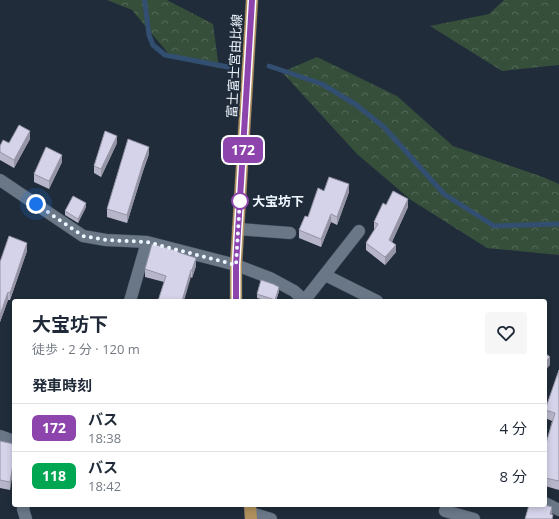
<!DOCTYPE html>
<html lang="ja">
<head>
<meta charset="utf-8">
<style>
  :root { --surface:#fff; --page:#f6f6f7; --text:#1f2937; --muted:#747a83; --line:#e0e1e3 }
  body { margin:0; font-family:"Open Sans","Noto Sans JP",sans-serif; background:var(--page); color:var(--text); height:100vh; display:flex; flex-direction:column; font-size:15px; white-space:nowrap }
  * { box-sizing:border-box; margin:0 }
  p { font-size:13px; color:var(--muted) }
  .icon { flex:none; width:22px; height:22px; fill:none; stroke:currentColor; stroke-width:2; stroke-linecap:round; stroke-linejoin:round }
  .map { position:relative; flex:1; overflow:hidden }
  .side { position:absolute; left:12px; top:299px; width:535px; height:208px; display:flex; flex-direction:column; background:var(--surface); border-radius:4px; box-shadow:0 2px 6px #0003 }
  .side>* { flex:none }
  .badge { padding:0 8px; border-radius:6px; font-size:14px; line-height:26px }
  .you { position:absolute; width:20px; height:20px; margin:-10px; border:3px solid #fff; border-radius:50%; background:#1a73e8; box-shadow:0 0 0 6px #1a73e833 }
  .map>.badge { position:absolute; translate:-50% -50%; box-shadow:0 0 0 2px #fff }
  h2 { padding:0 20px; font-size:15px; line-height:36px }
  .round { display:grid; place-items:center; flex:none; width:42px; height:42px; border-radius:4px; background:var(--page) }
  .head { display:flex; align-items:center; justify-content:space-between; height:68px; padding:0 20px }
  h1 { font-size:19px; font-weight:700; line-height:30px }
  ul { padding:0; list-style:none }
  li { display:flex; align-items:center; gap:12px; height:48px; padding:0 20px; border-top:1px solid var(--line) }
  li div { flex:1 }
  li b { display:block; font-size:15px }
  li em { font-style:normal }
  li .badge { min-width:44px; font-weight:700; text-align:center }
  .map>svg:first-child { display:block }
  .forest { fill:url(#forest-crowns) }
  .lines { fill:none; stroke-linecap:round; stroke-linejoin:round }
  .stream { stroke:#324f71; stroke-width:5 }
  .minor-casing { stroke:#404a56; stroke-width:13 }
  .major-casing { stroke:#404a56; stroke-width:13 }
  .minor { stroke:#697787; stroke-width:12 }
  .major { stroke:#af905c; stroke-width:12 }
  .wall { fill:#b6b5c9 }
  .shaded-wall { fill:#9494a4 }
  .building { fill:#d4d3ea; stroke:#9494a4 }
  .line-casing { stroke:#fff; stroke-width:9 }
  .line { stroke:#8e44ad; stroke-width:6 }
  .walk { stroke:#eef6ff; stroke-width:4; stroke-dasharray:0 7.2 }
  .stop-dot { fill:#fff; stroke:#8e44ad; stroke-width:2 }
  .labels { text-anchor:middle; stroke-width:4; stroke-linejoin:round; paint-order:stroke }
  .street-label { font-size:13px; fill:#eef6ff; stroke:#202c3a }
  .stop-label { font-size:13px; font-weight:bold; fill:#eef6ff; stroke:#202c3a; text-anchor:start }
</style>
</head>
<body>
<div class="map">
<svg width="559" height="519" viewBox="0 0 559 519">
  <defs>
    <pattern id="forest-crowns" width="20" height="18" patternUnits="userSpaceOnUse"><rect width="20" height="18" fill="#364f3b"/><path d="M2 6a3 3 0 1 1 6 0M12 15a3 3 0 1 1 6 0" fill="none" stroke="#536958"/></pattern>
  </defs>
  <rect width="100%" height="100%" fill="#202c3a"/>
  <!-- forest -->
  <path class="forest" d="M107 0H167L213 24 219 68 172 58 132 10Z
    M504 0H559V65L502 71 430 26 489 14Z
    M317 57 397 96 453 146 543 177 559 184V255L487 248 411 200 357 154 282 72Z"/>
  <g class="lines">
    <!-- stream -->
    <path class="stream" d="M144 0 145 3 149 35 153 45 165 55 228 67
      M269 66 322 84 355 104 384 127 444 194 494 226 559 224"/>
    <defs>
      <path id="minor" d="M0 180 83 236 106 240 147 242 236 265 270 278 294 291 305 301
        M238 229 290 233
        M325 275 377 301
        M130 301 147 242
        M304 301 359 231
        M0 436 14 441
        M545 503 559 510
        M24 505 23 509 26 519
        M445 511 474 519
        M251 513 271 519"/>
      <path id="major" d="M236 301V265L252 0
        M250 505 251 519"/>
    </defs>
    <!-- minor casing -->
    <use href="#minor" class="minor-casing"/>
    <!-- major casing -->
    <use href="#major" class="major-casing"/>
    <!-- minor -->
    <use href="#minor" class="minor"/>
    <!-- major -->
    <use href="#major" class="major"/>
  </g>
  <!-- wall -->
  <path class="wall" d="M30 139 14 168 0 160V146L9 143Z
    M117 143 101 177 94 173V166Z
    M149 154 143 171 127 223 107 217V209Z
    M62 162 49 189 34 182V174Z
    M324 191 349 192 337 225 331 222 321 247 299 238V230Z
    M386 205 408 207 392 242 396 252 385 265 366 250V243L374 230V222Z
    M86 207 78 223 65 215V211Z
    M27 251 10 300H8L0 322V262Z
    M178 252 196 266 192 278 191 277 164 282 145 277V269Z
    M279 291 276 301H267L257 298V294Z
    M559 370V490L545 486V447L552 421 545 418V410Z
    M0 441 14 444 10 490 0 488Z"/>
  <!-- shaded-wall -->
  <path class="shaded-wall" d="M30 131V139L14 168V160Z
    M117 136V143L101 177V169Z
    M149 147V154L143 171V163Z
    M62 155V162L49 189V181Z
    M143 163V171L127 223V215Z
    M349 184V192L337 225V217Z
    M408 199V207L389 248V240Z
    M86 203V207L78 223V219Z
    M331 214V222L321 247V239Z
    M27 243V251L10 300V293Z
    M396 245V252L385 265V257Z
    M196 258V266L192 278V270Z
    M191 270V277L184 301H182Z
    M279 287V291L276 301H275Z
    M8 292V300L0 322V315Z
    M550 357V365L545 371V363Z
    M14 459V467L10 490V482Z
    M552 507V515L550 514Z"/>
  <!-- building -->
  <path class="building" d="M19 125 30 131 14 160 0 152V146L3 140 9 143Z
    M105 131 117 136 101 169 94 166Z
    M128 139 149 147 143 163 127 215 107 209Z
    M46 147 62 155 49 181 34 174Z
    M329 177 349 184 337 217 331 214 321 239 299 230 305 216 308 217 318 188 324 191Z
    M393 191 408 199 389 240 396 245 385 257 366 243 378 224 374 222 383 203 386 205Z
    M73 196 86 203 78 219 65 211Z
    M9 236 27 243 10 293 8 292 0 315V262Z
    M152 244 178 251V252L196 258 192 270H191L182 301H158L166 276 145 269Z
    M261 280 273 284 279 287 275 300 257 294Z
    M545 353 550 357 545 363Z
    M559 370V481L545 478V447L555 413 545 410Z
    M0 441 14 444V459L10 482 0 480Z
    M529 505H545L552 507 550 514 553 515 552 519H525Z"/>
  <g class="lines">
    <defs>
      <path id="line" d="M236 301V265L252 0"/>
    </defs>
    <!-- line casing -->
    <use href="#line" class="line-casing"/>
    <!-- line -->
    <use href="#line" class="line"/>
    <!-- walk -->
    <path class="walk" d="M36 204 83 236 106 240 147 242 236 265 240 198V201"/>
  </g>
  <!-- markers -->
  <circle class="stop-dot" cx="240" cy="201" r="8"/>
  <g class="labels">
    <!-- street labels -->
    <g class="street-label">
      <text transform="translate(234 66) rotate(-87)" y="5">富士富士宮由比線</text>
    </g>
    <!-- stop labels -->
    <g class="stop-label">
      <text x="252" y="206">大宝坊下</text>
    </g>
  </g>
</svg>
<div class="you" style="left:36px;top:204px"></div>
<b class="badge" style="left:243px;top:150px;background:#8e44ad;color:#fff">172</b>
<section class="side">
<div class="head"><div><h1>大宝坊下</h1><p>徒歩 · 2 分 · 120 m</p></div><a class="round"><svg class="icon" aria-label="heart" viewBox="0 0 24 24"><path d="M12 20l-8-8c-3-5 5-10 8-4 3-6 11-1 8 4z"/></svg></a></div>
<h2>発車時刻</h2>
<ul>
<li><span class="badge" style="background:#8e44ad;color:#fff">172</span><div><b>バス</b><p>18:38</p></div><em>4 分</em></li>
<li><span class="badge" style="background:#00a651;color:#fff">118</span><div><b>バス</b><p>18:42</p></div><em>8 分</em></li>
</ul>
</section>
</div>
</body>
</html>
